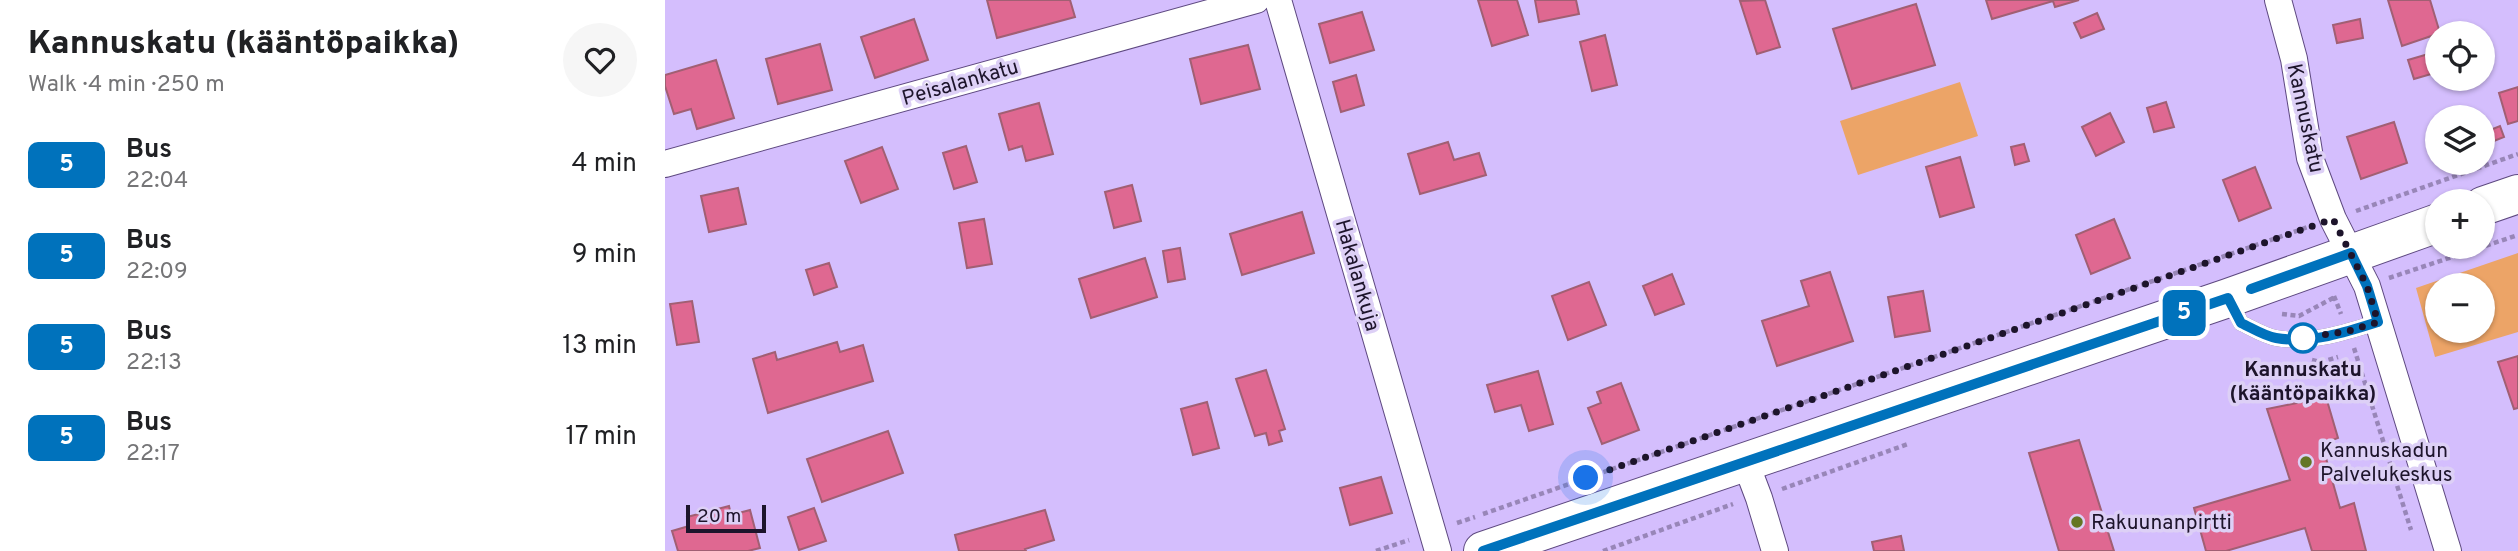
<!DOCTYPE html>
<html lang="en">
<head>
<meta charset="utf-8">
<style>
  :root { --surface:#fff; --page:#f6f6f6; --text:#202124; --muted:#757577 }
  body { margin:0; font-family:Overpass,sans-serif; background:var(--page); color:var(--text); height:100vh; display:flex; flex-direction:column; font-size:26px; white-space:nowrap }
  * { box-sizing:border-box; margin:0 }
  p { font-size:23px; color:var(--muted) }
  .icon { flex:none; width:38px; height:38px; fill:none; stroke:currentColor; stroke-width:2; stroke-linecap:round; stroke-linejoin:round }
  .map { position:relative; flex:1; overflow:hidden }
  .side { display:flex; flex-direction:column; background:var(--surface); width:665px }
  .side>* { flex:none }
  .badge { padding:0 14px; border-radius:10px; font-size:24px; line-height:46px }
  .fabs { position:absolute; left:1760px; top:21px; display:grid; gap:14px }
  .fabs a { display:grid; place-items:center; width:70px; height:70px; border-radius:50%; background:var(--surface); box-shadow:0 2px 5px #0004; font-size:35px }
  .scale { position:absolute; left:21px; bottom:18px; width:80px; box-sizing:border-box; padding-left:7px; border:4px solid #1d142b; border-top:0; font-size:19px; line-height:24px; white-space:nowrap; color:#1d142b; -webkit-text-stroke:5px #ddd0f6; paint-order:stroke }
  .you { position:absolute; width:35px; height:35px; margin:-18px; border:5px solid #fff; border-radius:50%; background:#1a73e8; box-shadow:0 0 0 10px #1a73e833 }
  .map>.badge { position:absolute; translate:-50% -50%; box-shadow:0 0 0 4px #fff }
  .round { display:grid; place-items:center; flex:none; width:74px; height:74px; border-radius:37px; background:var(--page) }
  .summary { display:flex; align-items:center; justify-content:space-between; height:119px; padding:0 28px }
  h1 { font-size:33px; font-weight:800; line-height:52px }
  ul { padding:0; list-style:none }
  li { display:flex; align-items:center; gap:21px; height:91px; padding:0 28px }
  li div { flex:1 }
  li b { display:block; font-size:26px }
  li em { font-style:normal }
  li .badge { min-width:77px; font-weight:700; text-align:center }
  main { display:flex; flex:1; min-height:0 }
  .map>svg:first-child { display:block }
  .green { fill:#eca467; fill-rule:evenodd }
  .building { fill:#df6891; stroke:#a15f73; stroke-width:2 }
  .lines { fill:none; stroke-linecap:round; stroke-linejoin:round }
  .lane-casing { stroke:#5e4980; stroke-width:16 }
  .street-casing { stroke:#5e4980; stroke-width:28 }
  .secondary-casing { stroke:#5e4980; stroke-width:40 }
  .path { stroke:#9886b8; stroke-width:4.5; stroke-dasharray:5 3.5; stroke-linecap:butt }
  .lane { stroke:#fff; stroke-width:14 }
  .street { stroke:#fff; stroke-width:26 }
  .secondary { stroke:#fff; stroke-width:38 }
  .line-casing { stroke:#fff; stroke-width:16 }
  .line { stroke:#0072bc; stroke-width:10 }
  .walk { stroke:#1d142b; stroke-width:7; stroke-dasharray:0 12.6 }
  .stop-dot { fill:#fff; stroke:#0072bc; stroke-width:3.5 }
  .poi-dot { fill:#647624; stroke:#ddd0f6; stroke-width:2.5 }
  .labels { text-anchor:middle; stroke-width:7; stroke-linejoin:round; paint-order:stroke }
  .street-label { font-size:21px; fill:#1d142b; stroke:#ddd0f6 }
  .stop-label { font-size:21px; font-weight:bold; fill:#1d142b; stroke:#ddd0f6 }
  .poi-label { font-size:21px; fill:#1d142b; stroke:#ddd0f6; text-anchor:start }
</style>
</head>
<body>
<main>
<section class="side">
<div class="summary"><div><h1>Kannuskatu (kääntöpaikka)</h1><p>Walk · 4 min · 250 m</p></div><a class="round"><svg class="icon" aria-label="heart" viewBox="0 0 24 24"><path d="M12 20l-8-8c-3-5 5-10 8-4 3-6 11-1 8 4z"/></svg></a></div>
<ul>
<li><span class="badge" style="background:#0072bc;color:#fff">5</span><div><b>Bus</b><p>22:04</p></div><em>4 min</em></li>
<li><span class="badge" style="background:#0072bc;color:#fff">5</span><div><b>Bus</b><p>22:09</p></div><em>9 min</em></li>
<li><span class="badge" style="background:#0072bc;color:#fff">5</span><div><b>Bus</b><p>22:13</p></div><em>13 min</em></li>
<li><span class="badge" style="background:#0072bc;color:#fff">5</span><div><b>Bus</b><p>22:17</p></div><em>17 min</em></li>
</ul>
</section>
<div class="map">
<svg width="1853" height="551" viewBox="0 0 1853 551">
  <rect width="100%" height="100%" fill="#d4befd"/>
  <!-- green -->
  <path class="green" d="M1295 82 1313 136 1193 175 1175 121Z
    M1853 253V332L1770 357 1751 288ZM1773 285H1818V331H1773Z"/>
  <!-- building -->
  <path class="building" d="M322 0H405L410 17 332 38Z
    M813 0H852L863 35 827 46Z
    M870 0H911L914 14 874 22Z
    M1100 0 1115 47 1092 54 1075 1Z
    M1321 0H1414L1390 7 1388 1 1327 19Z
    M1723 0H1765L1775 33 1737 46Z
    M1251 4 1270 65 1187 89 1168 29Z
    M697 12 709 50 665 63 654 24Z
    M1432 13 1439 29 1416 38 1409 23Z
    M249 19 263 60 210 78 196 37Z
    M1695 19 1698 38 1672 43 1668 25Z
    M940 35 952 85 927 91 915 42Z
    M155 44 167 90 113 104 101 59Z
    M583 45 595 89 536 104 525 59Z
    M1770 52 1773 72 1749 79 1743 60Z
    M51 60 69 118 32 129 26 109 9 114 0 86V75Z
    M691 75 699 105 676 112 668 82Z
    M1853 87V121L1843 124 1834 93Z
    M1501 102 1509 127 1489 132 1482 108Z
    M374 103 388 154 361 161 357 146 344 150 334 114Z
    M1445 113 1459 142 1431 156 1417 127Z
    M1729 122 1742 163 1696 179 1682 137Z
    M1835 126 1839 137 1819 145 1818 133Z
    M783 142 789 160 814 153 821 175 755 194 743 154Z
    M1359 144 1364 161 1350 165 1346 147Z
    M301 146 312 182 289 189 278 153Z
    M217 147 233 189 196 203 180 161Z
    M1295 157 1309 207 1275 217 1261 167Z
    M1590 167 1606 208 1574 221 1558 180Z
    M467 185 476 221 449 228 440 192Z
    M73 188 81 224 44 232 36 196Z
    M637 212 649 253 577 275 565 234Z
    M319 219 327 264 302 268 294 223Z
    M1449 219 1465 258 1426 274 1411 235Z
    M515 248 520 279 503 282 498 251Z
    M480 258 492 297 426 318 414 279Z
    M164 263 172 287 149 295 141 270Z
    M1165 272 1188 341 1112 366 1097 321 1144 306 1136 281Z
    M1007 274 1019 304 990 315 978 286Z
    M924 282 941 325 903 340 887 296Z
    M1258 291 1265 331 1230 337 1223 297Z
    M27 301 34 342 12 345 5 304Z
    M172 342 175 352 198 345 208 381 103 413 88 359 110 352 112 360Z
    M1853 356V408L1849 409 1833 362Z
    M601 370 620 429 614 431 617 441 604 445 601 433 590 436 571 379Z
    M873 371 888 424 864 431 856 405 830 412 822 385Z
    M956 383 974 430 937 444 923 408 936 403 932 392Z
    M1661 397 1673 438 1657 444 1675 508 1689 503 1701 551H1647L1640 528 1561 551H1541L1529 508 1625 480 1602 409Z
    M542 402 554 448 528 455 516 409Z
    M223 431 238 473 157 502 142 459Z
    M1414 440 1449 551H1394L1364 453Z
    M716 477 727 513 685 525 675 488Z
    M64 506 66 515 85 510 95 548 83 551H13L7 531 24 526 22 517Z
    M149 508 161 541 134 550 123 517Z
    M380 510 389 540 360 549 361 551H294L290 535Z
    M1236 536 1239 551H1209L1207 542Z"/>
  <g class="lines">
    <defs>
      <path id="lane" d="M1564 299 1576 323C1587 328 1599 336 1611 338 1645 344 1682 332 1713 322"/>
      <path id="street" d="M613 0 773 551
        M1613 0 1629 59 1645 158 1668 219 1702 286 1783 551
        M0 164 591 0
        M1080 461 1094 498 1110 551"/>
      <path id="secondary" d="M1818 206 1853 194
        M818 551 1563 298 1773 223"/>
    </defs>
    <!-- lane casing -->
    <use href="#lane" class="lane-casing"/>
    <!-- street casing -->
    <use href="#street" class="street-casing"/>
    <!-- secondary casing -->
    <use href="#secondary" class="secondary-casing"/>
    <!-- path -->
    <path class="path" d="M1691 211 1853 154
      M1724 278 1853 235
      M1669 296 1676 314
      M1617 314 1634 316 1670 297
      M1689 348 1746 530
      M1647 360 1656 362 1673 357
      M1117 489 1243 444
      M818 514 1643 227
      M792 523 810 517
      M711 551 744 540
      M938 551 1068 504"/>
    <!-- lane -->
    <use href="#lane" class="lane"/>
    <!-- street -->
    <use href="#street" class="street"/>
    <!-- secondary -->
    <use href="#secondary" class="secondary"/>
  </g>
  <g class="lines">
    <defs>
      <path id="line" d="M818 551 1563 298 1576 323C1587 328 1599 336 1611 338 1645 344 1682 332 1713 322L1702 286 1686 253 1586 289"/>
    </defs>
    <!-- line casing -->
    <use href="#line" class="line-casing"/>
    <!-- line -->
    <use href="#line" class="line"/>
    <!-- walk -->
    <path class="walk" d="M921 478 1668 219 1702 286 1713 322 1684 331 1638 338"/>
  </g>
  <!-- markers -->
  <circle class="stop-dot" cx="1638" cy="338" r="14"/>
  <g class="poi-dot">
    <circle cx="1641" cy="462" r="7"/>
    <circle cx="1412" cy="522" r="7"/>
  </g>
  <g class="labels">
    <!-- street labels -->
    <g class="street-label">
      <text transform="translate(295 82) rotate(-16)" y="7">Peisalankatu</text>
      <text transform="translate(1641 118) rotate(78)" y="7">Kannuskatu</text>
      <text transform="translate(693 275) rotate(74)" y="7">Hakalankuja</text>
    </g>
    <!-- stop labels -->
    <g class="stop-label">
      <text x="1638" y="376">Kannuskatu<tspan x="1638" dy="24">(kääntöpaikka)</tspan></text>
    </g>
    <!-- poi labels -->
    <g class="poi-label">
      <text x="1655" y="457">Kannuskadun<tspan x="1655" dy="24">Palvelukeskus</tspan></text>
      <text x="1426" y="529">Rakuunanpirtti</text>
    </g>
  </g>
</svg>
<div class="fabs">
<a><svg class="icon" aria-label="locate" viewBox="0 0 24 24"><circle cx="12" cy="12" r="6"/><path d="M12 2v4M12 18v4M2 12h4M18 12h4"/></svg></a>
<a><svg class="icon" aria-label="layers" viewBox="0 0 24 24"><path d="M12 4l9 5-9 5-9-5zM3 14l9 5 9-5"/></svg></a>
<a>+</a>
<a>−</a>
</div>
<div class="scale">20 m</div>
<div class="you" style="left:921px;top:478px"></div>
<b class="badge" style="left:1519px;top:313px;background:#0072bc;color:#fff">5</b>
</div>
</main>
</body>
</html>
